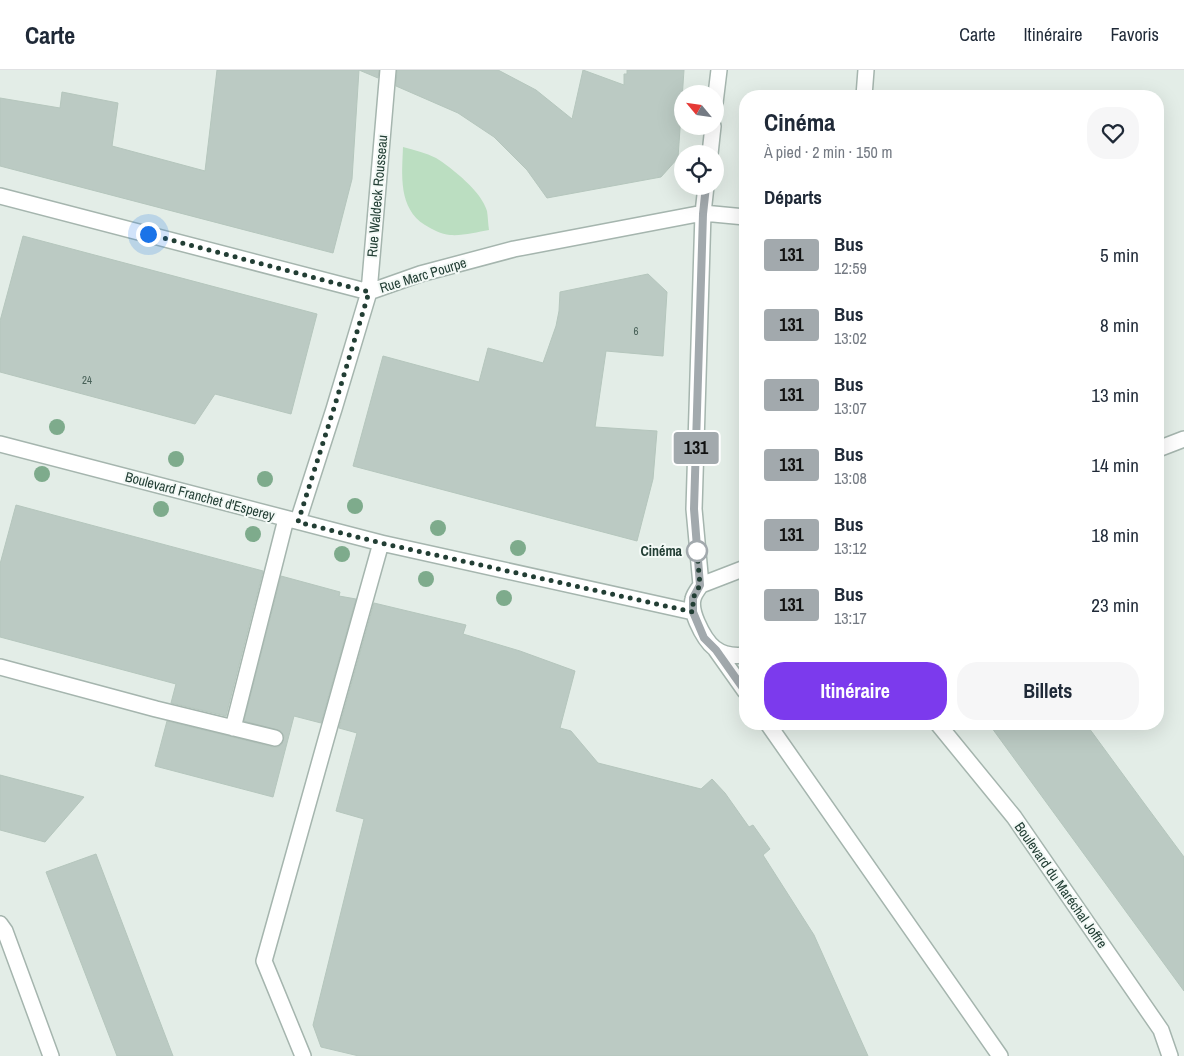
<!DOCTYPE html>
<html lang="fr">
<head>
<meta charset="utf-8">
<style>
  :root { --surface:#fff; --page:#f6f6f7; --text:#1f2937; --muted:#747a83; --line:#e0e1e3; --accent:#7c3aed }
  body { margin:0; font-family:"Archivo Narrow",sans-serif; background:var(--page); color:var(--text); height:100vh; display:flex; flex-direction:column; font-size:19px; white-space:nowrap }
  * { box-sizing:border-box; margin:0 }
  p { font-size:16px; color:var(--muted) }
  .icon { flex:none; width:28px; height:28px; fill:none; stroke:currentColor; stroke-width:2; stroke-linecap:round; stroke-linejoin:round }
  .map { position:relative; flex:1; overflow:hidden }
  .details { position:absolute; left:739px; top:20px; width:425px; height:640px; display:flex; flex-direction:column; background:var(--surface); border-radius:20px; box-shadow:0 5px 20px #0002 }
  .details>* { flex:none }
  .badge { padding:0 10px; border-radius:4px; font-size:18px; line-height:32px }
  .needle { width:32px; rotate:299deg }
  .buttons { position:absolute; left:674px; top:15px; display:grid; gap:10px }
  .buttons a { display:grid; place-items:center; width:50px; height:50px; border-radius:50%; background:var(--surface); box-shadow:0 5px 20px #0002; font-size:25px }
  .you { position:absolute; width:25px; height:25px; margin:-12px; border:4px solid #fff; border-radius:50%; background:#1a73e8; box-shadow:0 0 0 8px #1a73e833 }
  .map>.badge { position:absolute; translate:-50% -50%; box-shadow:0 0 0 2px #fff }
  h2 { padding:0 25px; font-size:19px; line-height:45px }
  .round { display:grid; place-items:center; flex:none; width:52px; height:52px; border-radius:20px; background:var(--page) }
  .overview { display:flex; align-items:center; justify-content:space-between; height:85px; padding:0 25px }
  h1 { font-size:24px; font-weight:700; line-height:38px }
  .primary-button { display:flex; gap:10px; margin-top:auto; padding:10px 25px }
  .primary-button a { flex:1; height:58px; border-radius:20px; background:var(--accent); color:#fff; font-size:20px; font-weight:700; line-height:58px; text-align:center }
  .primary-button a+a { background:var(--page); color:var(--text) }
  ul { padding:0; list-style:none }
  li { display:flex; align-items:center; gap:15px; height:70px; padding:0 25px }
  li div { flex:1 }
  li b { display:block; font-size:19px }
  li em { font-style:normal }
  li .badge { min-width:55px; font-weight:700; text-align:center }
  header { display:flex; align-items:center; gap:30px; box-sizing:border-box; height:70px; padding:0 25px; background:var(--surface); border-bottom:1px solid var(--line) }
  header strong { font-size:24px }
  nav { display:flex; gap:28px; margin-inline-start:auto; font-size:18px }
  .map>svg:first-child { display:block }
  .green { fill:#bbdec1 }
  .building { fill:#bbcac3; stroke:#b5c6bd }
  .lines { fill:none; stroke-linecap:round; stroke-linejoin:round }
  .minor-casing { stroke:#a5b5ae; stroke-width:18 }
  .minor { stroke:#fff; stroke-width:15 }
  .tree { fill:#7eab8c }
  .line-casing { stroke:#fff; stroke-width:11 }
  .line { stroke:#a2a9ad; stroke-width:8 }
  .walk { stroke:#223e34; stroke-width:5; stroke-dasharray:0 9 }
  .stop-dot { fill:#fff; stroke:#a2a9ad; stroke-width:2.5 }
  .labels { text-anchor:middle; stroke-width:4; stroke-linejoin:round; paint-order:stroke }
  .number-label { font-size:11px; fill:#486158 }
  .street-label { font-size:14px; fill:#223e34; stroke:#f3f9f6 }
  .stop-label { font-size:14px; font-weight:bold; fill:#223e34; stroke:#f3f9f6; text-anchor:end }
</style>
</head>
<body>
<header>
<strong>Carte</strong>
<nav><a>Carte</a><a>Itinéraire</a><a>Favoris</a></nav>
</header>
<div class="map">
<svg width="1184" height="986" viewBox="0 0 1184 986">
  <rect width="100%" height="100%" fill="#e3ede7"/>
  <!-- green -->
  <path class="green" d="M403 77C414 80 426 83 436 88 452 98 482 122 487 141 488 147 488 154 489 160 477 162 463 166 450 165 441 164 433 160 425 155 398 138 402 105 403 77Z"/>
  <!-- building -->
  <path class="building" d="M217 0H359L352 109 333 183 0 96V28L60 38 62 22 118 33 112 76 205 101Z
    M359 0H379L378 8Z
    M397 0H498L536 20 572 49 583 0 624 15V4H627V0H684L678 88 661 107 547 128 527 100 494 67 458 43 396 16Z
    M23 166 317 244 291 344 215 324 195 354 0 302V251Z
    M648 204 667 222 663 286 606 281 595 357 657 361 653 409 637 471 353 396 383 286 479 312 488 278 543 293 556 256 559 241 560 222Z
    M16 435 263 501 226 646 171 633 176 614 0 567V494Z
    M281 506 340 522 339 526 356 529 321 653 294 646 273 727 155 696 167 651 273 677H278L282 674 284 666 281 661 244 651Z
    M374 533 466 555 463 564 520 581 575 601 560 658 571 661 598 693 701 719 712 709 725 723 749 757 753 755 770 779 763 785 814 865 868 986H359L321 977 313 955 364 749 336 741 357 663 339 658Z
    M989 654H1086L1141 729 1184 787V921Z
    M0 705 84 727 45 772 0 760Z
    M96 784 128 868 173 986H117L46 802Z"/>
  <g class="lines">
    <defs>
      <path id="minor" d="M864 26 866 0
        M715 33 719 0
        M710 84 713 56
        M0 126 369 222 420 204 514 179 703 143 745 147
        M0 374 381 473 693 542
        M1158 379 1184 369
        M298 451 334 339 369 222 388 0
        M745 498 701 515C698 519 694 524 693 529 691 537 694 545 697 552 707 575 718 588 745 585
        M701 515 694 439 703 143 706 116
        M716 580 745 621
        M0 597 156 639 275 668
        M768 654 1000 986
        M938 654 1014 747 1161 960 1170 986
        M233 658 286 449
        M0 854 5 861 51 986
        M303 986 264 891 381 473"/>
    </defs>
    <!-- minor casing -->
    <use href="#minor" class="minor-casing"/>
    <!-- minor -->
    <use href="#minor" class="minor"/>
  </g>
  <!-- trees -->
  <g class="tree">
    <circle cx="57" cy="357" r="8"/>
    <circle cx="176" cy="389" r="8"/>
    <circle cx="42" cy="404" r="8"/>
    <circle cx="265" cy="409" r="8"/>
    <circle cx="355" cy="436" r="8"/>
    <circle cx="161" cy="439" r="8"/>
    <circle cx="438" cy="458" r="8"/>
    <circle cx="253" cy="464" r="8"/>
    <circle cx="518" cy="478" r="8"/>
    <circle cx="342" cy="484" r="8"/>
    <circle cx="426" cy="509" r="8"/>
    <circle cx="504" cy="528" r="8"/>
  </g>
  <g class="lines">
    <defs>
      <path id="line" d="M706 116 703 144 694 439 700 515 693 528V542L704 568 716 580 745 621"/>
    </defs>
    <!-- line casing -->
    <use href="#line" class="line-casing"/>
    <!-- line -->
    <use href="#line" class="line"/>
    <!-- walk -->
    <path class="walk" d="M148 164 369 222 334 338 298 452 381 473 693 542V528L700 515 697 481"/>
  </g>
  <!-- markers -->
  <circle class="stop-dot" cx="697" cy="481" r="10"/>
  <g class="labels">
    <!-- number labels -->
    <g class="number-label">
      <text x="636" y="265">6</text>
      <text x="87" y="314">24</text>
    </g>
    <!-- street labels -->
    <g class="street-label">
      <text transform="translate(377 126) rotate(-85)" y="5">Rue Waldeck Rousseau</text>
      <text transform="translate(423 205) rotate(-17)" y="5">Rue Marc Pourpe</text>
      <text transform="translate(200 426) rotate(15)" y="5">Boulevard Franchet d'Esperey</text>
      <text transform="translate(1061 815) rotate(55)" y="5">Boulevard du Maréchal Joffre</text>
    </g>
    <!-- stop labels -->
    <g class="stop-label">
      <text x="682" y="486">Cinéma</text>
    </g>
  </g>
</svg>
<div class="buttons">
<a><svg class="needle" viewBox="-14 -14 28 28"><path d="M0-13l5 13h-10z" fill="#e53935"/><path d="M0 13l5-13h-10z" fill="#747a83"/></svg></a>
<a><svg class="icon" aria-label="locate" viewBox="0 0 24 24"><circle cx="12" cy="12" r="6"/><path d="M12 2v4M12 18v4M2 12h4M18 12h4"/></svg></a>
</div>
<div class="you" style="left:148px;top:164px"></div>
<b class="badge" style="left:696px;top:378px;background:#a2a9ad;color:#111">131</b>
<section class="details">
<div class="overview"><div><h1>Cinéma</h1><p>À pied · 2 min · 150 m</p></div><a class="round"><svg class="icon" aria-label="heart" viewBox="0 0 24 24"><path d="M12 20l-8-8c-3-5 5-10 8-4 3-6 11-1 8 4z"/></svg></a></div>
<h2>Départs</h2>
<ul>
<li><span class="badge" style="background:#a2a9ad;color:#111">131</span><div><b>Bus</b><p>12:59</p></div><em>5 min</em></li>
<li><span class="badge" style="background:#a2a9ad;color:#111">131</span><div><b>Bus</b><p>13:02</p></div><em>8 min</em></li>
<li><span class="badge" style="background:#a2a9ad;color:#111">131</span><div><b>Bus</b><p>13:07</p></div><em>13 min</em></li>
<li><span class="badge" style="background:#a2a9ad;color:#111">131</span><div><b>Bus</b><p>13:08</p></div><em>14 min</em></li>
<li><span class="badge" style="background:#a2a9ad;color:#111">131</span><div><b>Bus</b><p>13:12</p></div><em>18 min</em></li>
<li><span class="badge" style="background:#a2a9ad;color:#111">131</span><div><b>Bus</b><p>13:17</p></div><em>23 min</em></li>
</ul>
<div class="primary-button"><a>Itinéraire</a><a>Billets</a></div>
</section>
</div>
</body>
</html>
